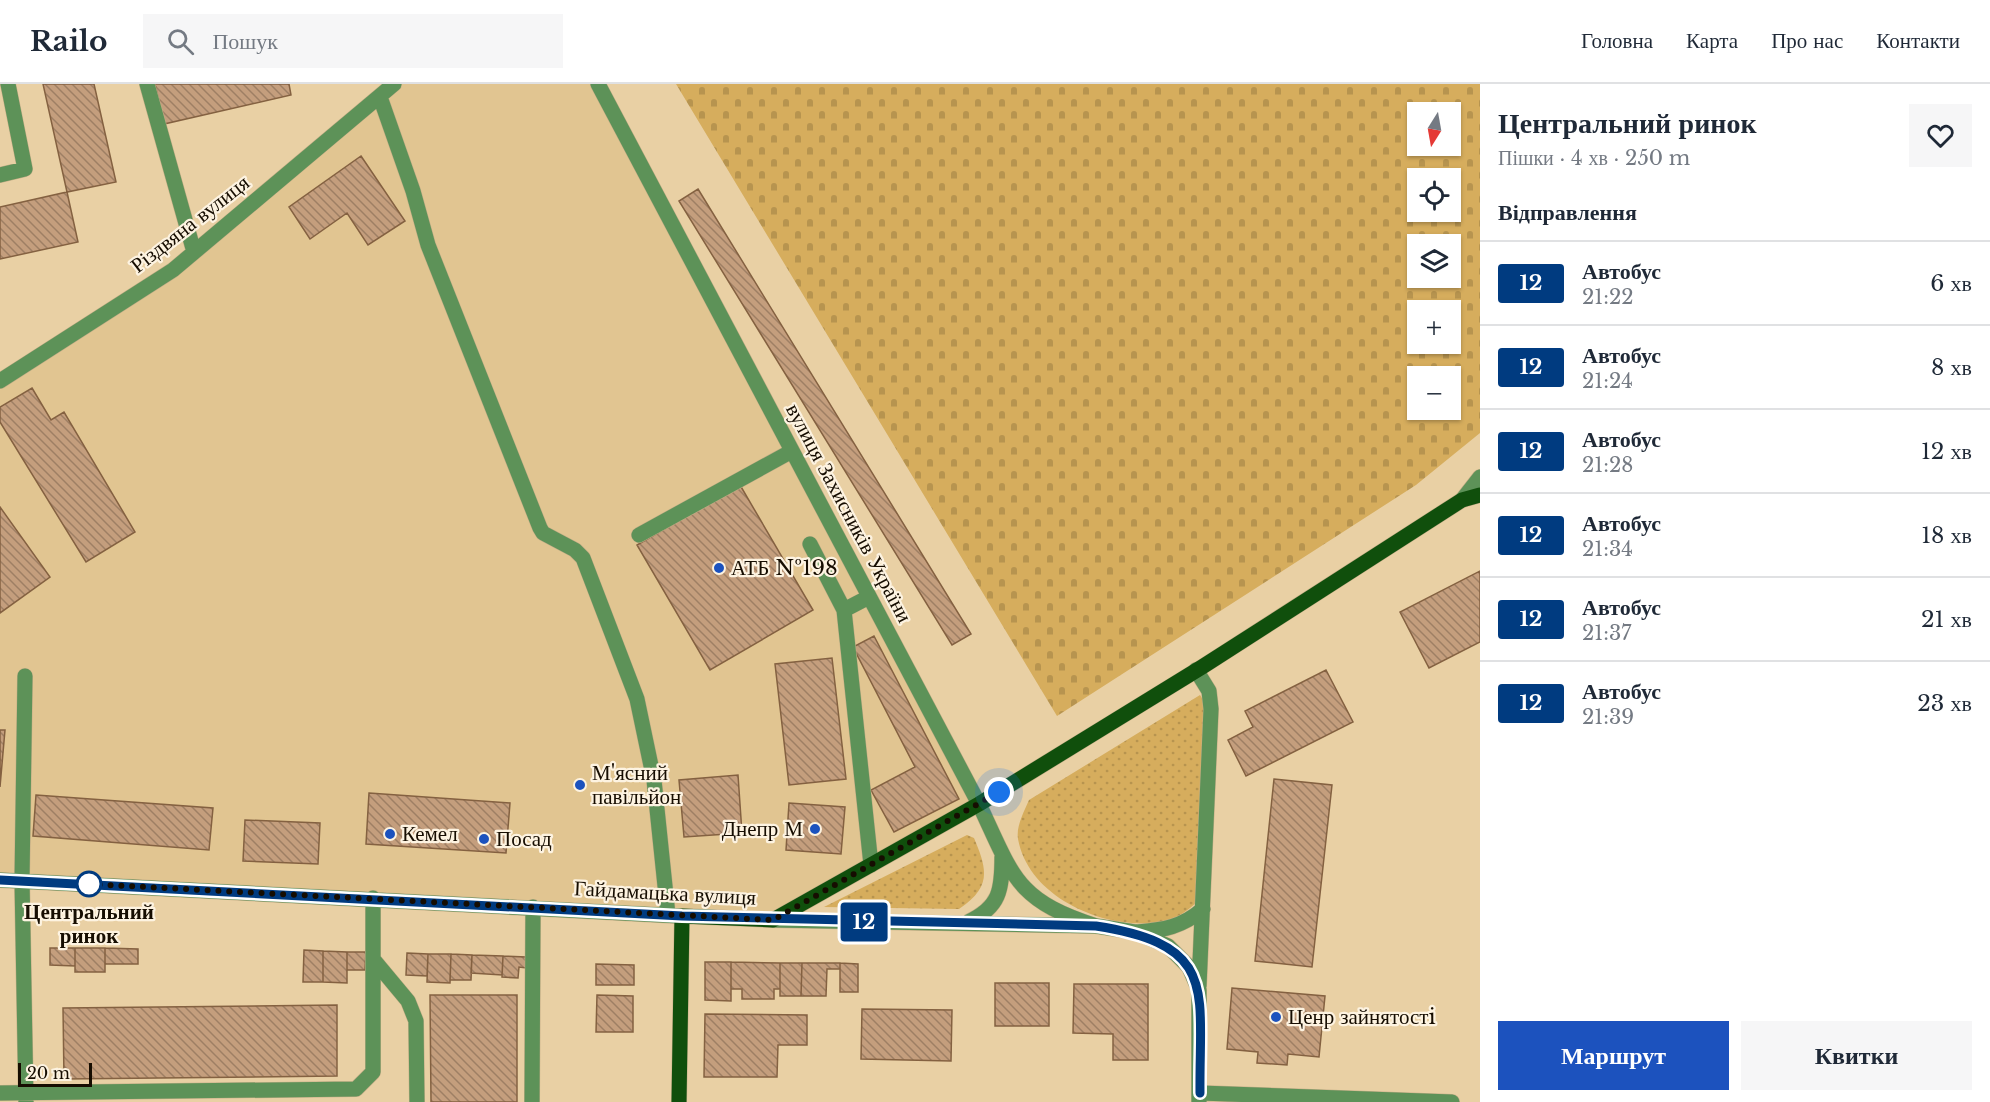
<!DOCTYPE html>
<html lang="uk">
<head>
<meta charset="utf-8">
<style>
  :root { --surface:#fff; --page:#f6f6f7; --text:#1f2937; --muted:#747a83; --line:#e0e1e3; --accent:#1c52be }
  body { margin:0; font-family:"Libre Baskerville",serif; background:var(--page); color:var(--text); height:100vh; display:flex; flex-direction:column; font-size:22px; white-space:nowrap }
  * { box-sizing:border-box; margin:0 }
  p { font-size:20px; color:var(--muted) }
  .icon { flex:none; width:33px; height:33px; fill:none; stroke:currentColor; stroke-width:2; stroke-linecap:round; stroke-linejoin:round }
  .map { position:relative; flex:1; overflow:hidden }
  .panel { display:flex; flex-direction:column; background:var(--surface); width:510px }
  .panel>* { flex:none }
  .badge { padding:0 12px; border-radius:4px; font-size:21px; line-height:39px }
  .needle { width:39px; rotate:191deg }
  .fabs { position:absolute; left:1407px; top:18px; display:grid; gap:12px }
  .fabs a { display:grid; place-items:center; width:54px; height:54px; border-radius:0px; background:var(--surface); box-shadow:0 2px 4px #0004; font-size:30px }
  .scale { position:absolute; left:18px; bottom:15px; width:74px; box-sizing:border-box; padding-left:6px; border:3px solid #160d01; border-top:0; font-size:16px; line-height:21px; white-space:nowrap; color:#160d01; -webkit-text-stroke:4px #fdf3e1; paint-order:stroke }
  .you { position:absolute; width:30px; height:30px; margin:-15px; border:4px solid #fff; border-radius:50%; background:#1a73e8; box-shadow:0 0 0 9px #1a73e833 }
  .map>.badge { position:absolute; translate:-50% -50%; box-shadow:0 0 0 3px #fff }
  h2 { padding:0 18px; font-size:22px; line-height:54px }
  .round { display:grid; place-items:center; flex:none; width:63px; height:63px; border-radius:0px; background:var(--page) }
  .overview { display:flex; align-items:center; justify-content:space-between; height:102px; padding:0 18px }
  h1 { font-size:28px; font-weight:800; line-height:45px }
  .cta { display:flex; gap:12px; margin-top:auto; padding:12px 18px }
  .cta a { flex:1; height:69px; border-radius:0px; background:var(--accent); color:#fff; font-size:24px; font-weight:800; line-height:69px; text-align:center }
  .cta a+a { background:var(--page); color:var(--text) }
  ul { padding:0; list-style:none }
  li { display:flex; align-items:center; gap:18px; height:84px; padding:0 18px; border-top:2px solid var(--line) }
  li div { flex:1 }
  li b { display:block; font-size:22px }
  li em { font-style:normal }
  li .badge { min-width:66px; font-weight:700; text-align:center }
  header { display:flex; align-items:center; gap:36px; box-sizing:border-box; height:84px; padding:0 30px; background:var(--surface); border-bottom:2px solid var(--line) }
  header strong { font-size:28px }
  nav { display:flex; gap:33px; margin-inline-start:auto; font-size:21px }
  .search { width:420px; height:54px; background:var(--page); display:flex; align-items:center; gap:15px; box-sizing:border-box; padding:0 21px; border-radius:0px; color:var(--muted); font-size:22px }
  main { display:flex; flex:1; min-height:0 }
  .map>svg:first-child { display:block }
  .built { fill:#e1c591 }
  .grass { fill:url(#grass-dots) }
  .cemetery { fill:url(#cemetery-stones); fill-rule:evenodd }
  .building { fill:url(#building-back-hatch); stroke:#846141; stroke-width:1.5 }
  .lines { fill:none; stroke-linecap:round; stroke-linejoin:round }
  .minor-casing { stroke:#c3ad87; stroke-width:16 }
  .major-casing { stroke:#c3ad87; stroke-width:16 }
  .minor { stroke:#5d9258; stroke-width:15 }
  .major { stroke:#104f0c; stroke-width:15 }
  .line-casing { stroke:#fff; stroke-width:14 }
  .line { stroke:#003b80; stroke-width:9 }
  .walk { stroke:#160d01; stroke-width:6; stroke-dasharray:0 10.8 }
  .poi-dot { fill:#1c52be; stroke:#fdf3e1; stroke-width:2 }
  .stop-dot { fill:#fff; stroke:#003b80; stroke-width:3 }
  .labels { text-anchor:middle; stroke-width:4.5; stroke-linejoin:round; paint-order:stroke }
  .street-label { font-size:21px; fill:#160d01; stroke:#fdf3e1 }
  .poi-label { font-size:21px; fill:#160d01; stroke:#fdf3e1; text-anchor:start }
  .stop-label { font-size:21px; font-weight:bold; fill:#160d01; stroke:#fdf3e1 }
</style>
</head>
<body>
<header>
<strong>Railo</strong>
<div class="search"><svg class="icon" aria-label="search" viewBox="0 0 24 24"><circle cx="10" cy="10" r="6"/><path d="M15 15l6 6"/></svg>Пошук</div>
<nav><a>Головна</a><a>Карта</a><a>Про нас</a><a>Контакти</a></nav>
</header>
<main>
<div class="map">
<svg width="1480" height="1018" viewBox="0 0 1480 1018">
  <defs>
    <pattern id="grass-dots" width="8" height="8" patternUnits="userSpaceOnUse" patternTransform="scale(1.5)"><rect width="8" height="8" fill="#d6ad5d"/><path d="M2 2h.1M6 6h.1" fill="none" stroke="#b7944f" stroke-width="1.8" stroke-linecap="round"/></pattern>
    <pattern id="cemetery-stones" width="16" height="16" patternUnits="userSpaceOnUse" patternTransform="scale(1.5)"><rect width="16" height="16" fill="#d6ad5d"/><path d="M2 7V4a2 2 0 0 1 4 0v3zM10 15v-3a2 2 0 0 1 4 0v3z" fill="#b7944f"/></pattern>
    <pattern id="building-back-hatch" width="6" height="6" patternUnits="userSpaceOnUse" patternTransform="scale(1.5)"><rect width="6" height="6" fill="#c49e7d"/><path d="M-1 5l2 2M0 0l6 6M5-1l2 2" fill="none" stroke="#9e7f64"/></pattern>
  </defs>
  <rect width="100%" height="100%" fill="#e9d0a4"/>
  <!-- built -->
  <path class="built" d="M394 0H598L979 720 773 836 0 796V297L173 186Z"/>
  <!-- grass -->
  <path class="grass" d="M1200 611 1204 617 1197 818C1188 826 1178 834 1166 837 1111 849 1029 816 1018 755 1016 742 1024 728 1029 716Z
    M967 751 974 754C988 787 991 803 959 825L824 823Z"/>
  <!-- cemetery -->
  <path class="cemetery" d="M676 0H1480V349L1416 401 1057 632ZM1418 28H1450V62H1418ZM1418 94H1450V128H1418ZM1418 160H1450V194H1418ZM1418 226H1450V260H1418ZM1418 292H1450V326H1418Z"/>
  <!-- building -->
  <path class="building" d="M43 0H94L116 98 67 108Z
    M155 0H289L291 11 164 40Z
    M361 72 405 137 368 161 347 129 310 155 289 123Z
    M698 105 971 550 952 561 679 117Z
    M67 108 78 158 0 175V123Z
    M32 304 51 336 64 328 135 448 86 478 0 338V323Z
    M740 401 813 526 710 586 637 461Z
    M0 423 50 493 0 529Z
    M1480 487V558L1429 584 1400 528Z
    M874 552 959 715 894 748 871 706 915 683 853 563Z
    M832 574 846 695 789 701 775 580Z
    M1326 586 1353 638 1246 692 1228 656 1253 643 1245 627Z
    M0 646H5L0 703Z
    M738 691 742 749 684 753 679 696Z
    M1274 695 1332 701 1312 883 1255 877Z
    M369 709 510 719 506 769 366 760Z
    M36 711 213 724 209 766 33 752Z
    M789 719 845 723 841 770 786 766Z
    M245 736 320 739 318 780 243 777Z
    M50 864H75V882L50 881Z
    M75 864H105V888H75Z
    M105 864 138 865V880H105Z
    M304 866 323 867V898H303Z
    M323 867 347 868V899L323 898Z
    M347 868H366L365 886H347Z
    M407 869 428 870 427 892 406 891Z
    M428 870H451L450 899 427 898Z
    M451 870 472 871 471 896H450Z
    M472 871 503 872 502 891 471 889Z
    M503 872 526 873V884L519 883 518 894 502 893Z
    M705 878H731V917L705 916Z
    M731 878 780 879V905H774V915H742V905H731Z
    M780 879H802L801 912H780Z
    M802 879H840V885H827L826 912H801Z
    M840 879 858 880V908H840Z
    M596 880 634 881V901H596Z
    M995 899H1049V942H995Z
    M1074 900H1148V976H1113V950L1073 949Z
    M1232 904 1325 912 1319 973 1288 970 1287 981 1257 979 1258 968 1227 965Z
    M430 911H517V1018H431Z
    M597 911 633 912V948H596Z
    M337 921V992L64 995 63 924Z
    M862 925 952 926 951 977 861 975Z
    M705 930 807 931V961H778L777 993H704Z"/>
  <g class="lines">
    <defs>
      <path id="minor" d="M147 0 194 168
        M598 0 979 720C1013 792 1015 816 1096 842
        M380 13 413 107 428 161 540 444 543 449 575 466 583 474 637 615 654 696 668 831
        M0 91 25 85 8 0
        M0 297 173 186 394 0
        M1462 416 1480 393
        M639 451 792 367
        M810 460 844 526
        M869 513 844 526 871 781
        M1196 586 1209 607 1211 625 1199 902
        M25 592 22 796 26 1018
        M0 796 679 832
        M773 836 1096 842 1135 848 1168 862 1189 883 1199 906V1018
        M968 838C1000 823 1002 806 1002 773
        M1137 848C1164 846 1182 843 1203 825
        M373 875 408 917 416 937 417 1018
        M0 1009 356 1005 373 988V814
        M1200 1009 1452 1018
        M532 1018 533 823"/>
      <path id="major" d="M679 1018 682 832 773 836 979 720 1202 583 1462 416 1480 411"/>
    </defs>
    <!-- minor casing -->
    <use href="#minor" class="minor-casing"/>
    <!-- major casing -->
    <use href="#major" class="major-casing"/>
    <!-- minor -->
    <use href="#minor" class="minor"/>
    <!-- major -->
    <use href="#major" class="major"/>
  </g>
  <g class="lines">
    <defs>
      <path id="line" d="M0 796 682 832 1096 842C1219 861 1199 906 1200 1009"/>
    </defs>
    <!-- line casing -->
    <use href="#line" class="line-casing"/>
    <!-- line -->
    <use href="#line" class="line"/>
    <!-- walk -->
    <path class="walk" d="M89 800 773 836 999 708"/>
  </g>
  <!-- markers -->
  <g class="poi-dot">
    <circle cx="719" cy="484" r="6"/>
    <circle cx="580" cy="701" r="6"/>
    <circle cx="815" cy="745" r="6"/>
    <circle cx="390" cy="750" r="6"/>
    <circle cx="484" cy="755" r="6"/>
    <circle cx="1276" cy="933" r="6"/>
  </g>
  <circle class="stop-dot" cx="89" cy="800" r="12"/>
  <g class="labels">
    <!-- street labels -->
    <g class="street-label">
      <text transform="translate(190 140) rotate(-38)" y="7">Різдвяна вулиця</text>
      <text transform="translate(849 429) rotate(62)" y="7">вулиця Захисників України</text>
      <text transform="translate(665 809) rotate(3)" y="7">Гайдамацька вулиця</text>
    </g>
    <!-- poi labels -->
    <g class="poi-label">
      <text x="731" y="491">АТБ №198</text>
      <text x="592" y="696">М'ясний<tspan x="592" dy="24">павільйон</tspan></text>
      <text x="803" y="752" text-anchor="end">Днепр М</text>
      <text x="402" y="757">Кемел</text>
      <text x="496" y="762">Посад</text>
      <text x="1288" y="940">Ценр зайнятостi</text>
    </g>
    <!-- stop labels -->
    <g class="stop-label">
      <text x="89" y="835">Центральний<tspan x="89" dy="24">ринок</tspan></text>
    </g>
  </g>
</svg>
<div class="fabs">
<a><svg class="needle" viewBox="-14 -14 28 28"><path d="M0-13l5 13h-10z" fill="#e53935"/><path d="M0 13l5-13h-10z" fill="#747a83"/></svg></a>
<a><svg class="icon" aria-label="locate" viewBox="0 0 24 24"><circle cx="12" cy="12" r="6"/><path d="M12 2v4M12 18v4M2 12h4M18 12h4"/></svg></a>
<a><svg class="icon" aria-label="layers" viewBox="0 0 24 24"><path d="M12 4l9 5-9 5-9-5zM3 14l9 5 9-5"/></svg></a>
<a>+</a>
<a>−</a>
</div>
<div class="scale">20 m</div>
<div class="you" style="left:999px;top:708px"></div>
<b class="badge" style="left:864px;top:838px;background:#003b80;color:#fff">12</b>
</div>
<section class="panel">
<div class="overview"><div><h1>Центральний ринок</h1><p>Пішки · 4 хв · 250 m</p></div><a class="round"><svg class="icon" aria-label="heart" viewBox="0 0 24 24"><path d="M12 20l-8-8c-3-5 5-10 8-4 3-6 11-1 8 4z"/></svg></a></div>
<h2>Відправлення</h2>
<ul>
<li><span class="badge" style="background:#003b80;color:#fff">12</span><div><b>Автобус</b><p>21:22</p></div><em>6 хв</em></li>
<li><span class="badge" style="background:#003b80;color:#fff">12</span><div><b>Автобус</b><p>21:24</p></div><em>8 хв</em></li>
<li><span class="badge" style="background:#003b80;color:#fff">12</span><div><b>Автобус</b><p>21:28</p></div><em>12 хв</em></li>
<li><span class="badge" style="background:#003b80;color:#fff">12</span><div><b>Автобус</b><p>21:34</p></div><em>18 хв</em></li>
<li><span class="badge" style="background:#003b80;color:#fff">12</span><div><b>Автобус</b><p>21:37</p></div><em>21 хв</em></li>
<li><span class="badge" style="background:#003b80;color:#fff">12</span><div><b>Автобус</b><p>21:39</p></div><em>23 хв</em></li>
</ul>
<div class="cta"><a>Маршрут</a><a>Квитки</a></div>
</section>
</main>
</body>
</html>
